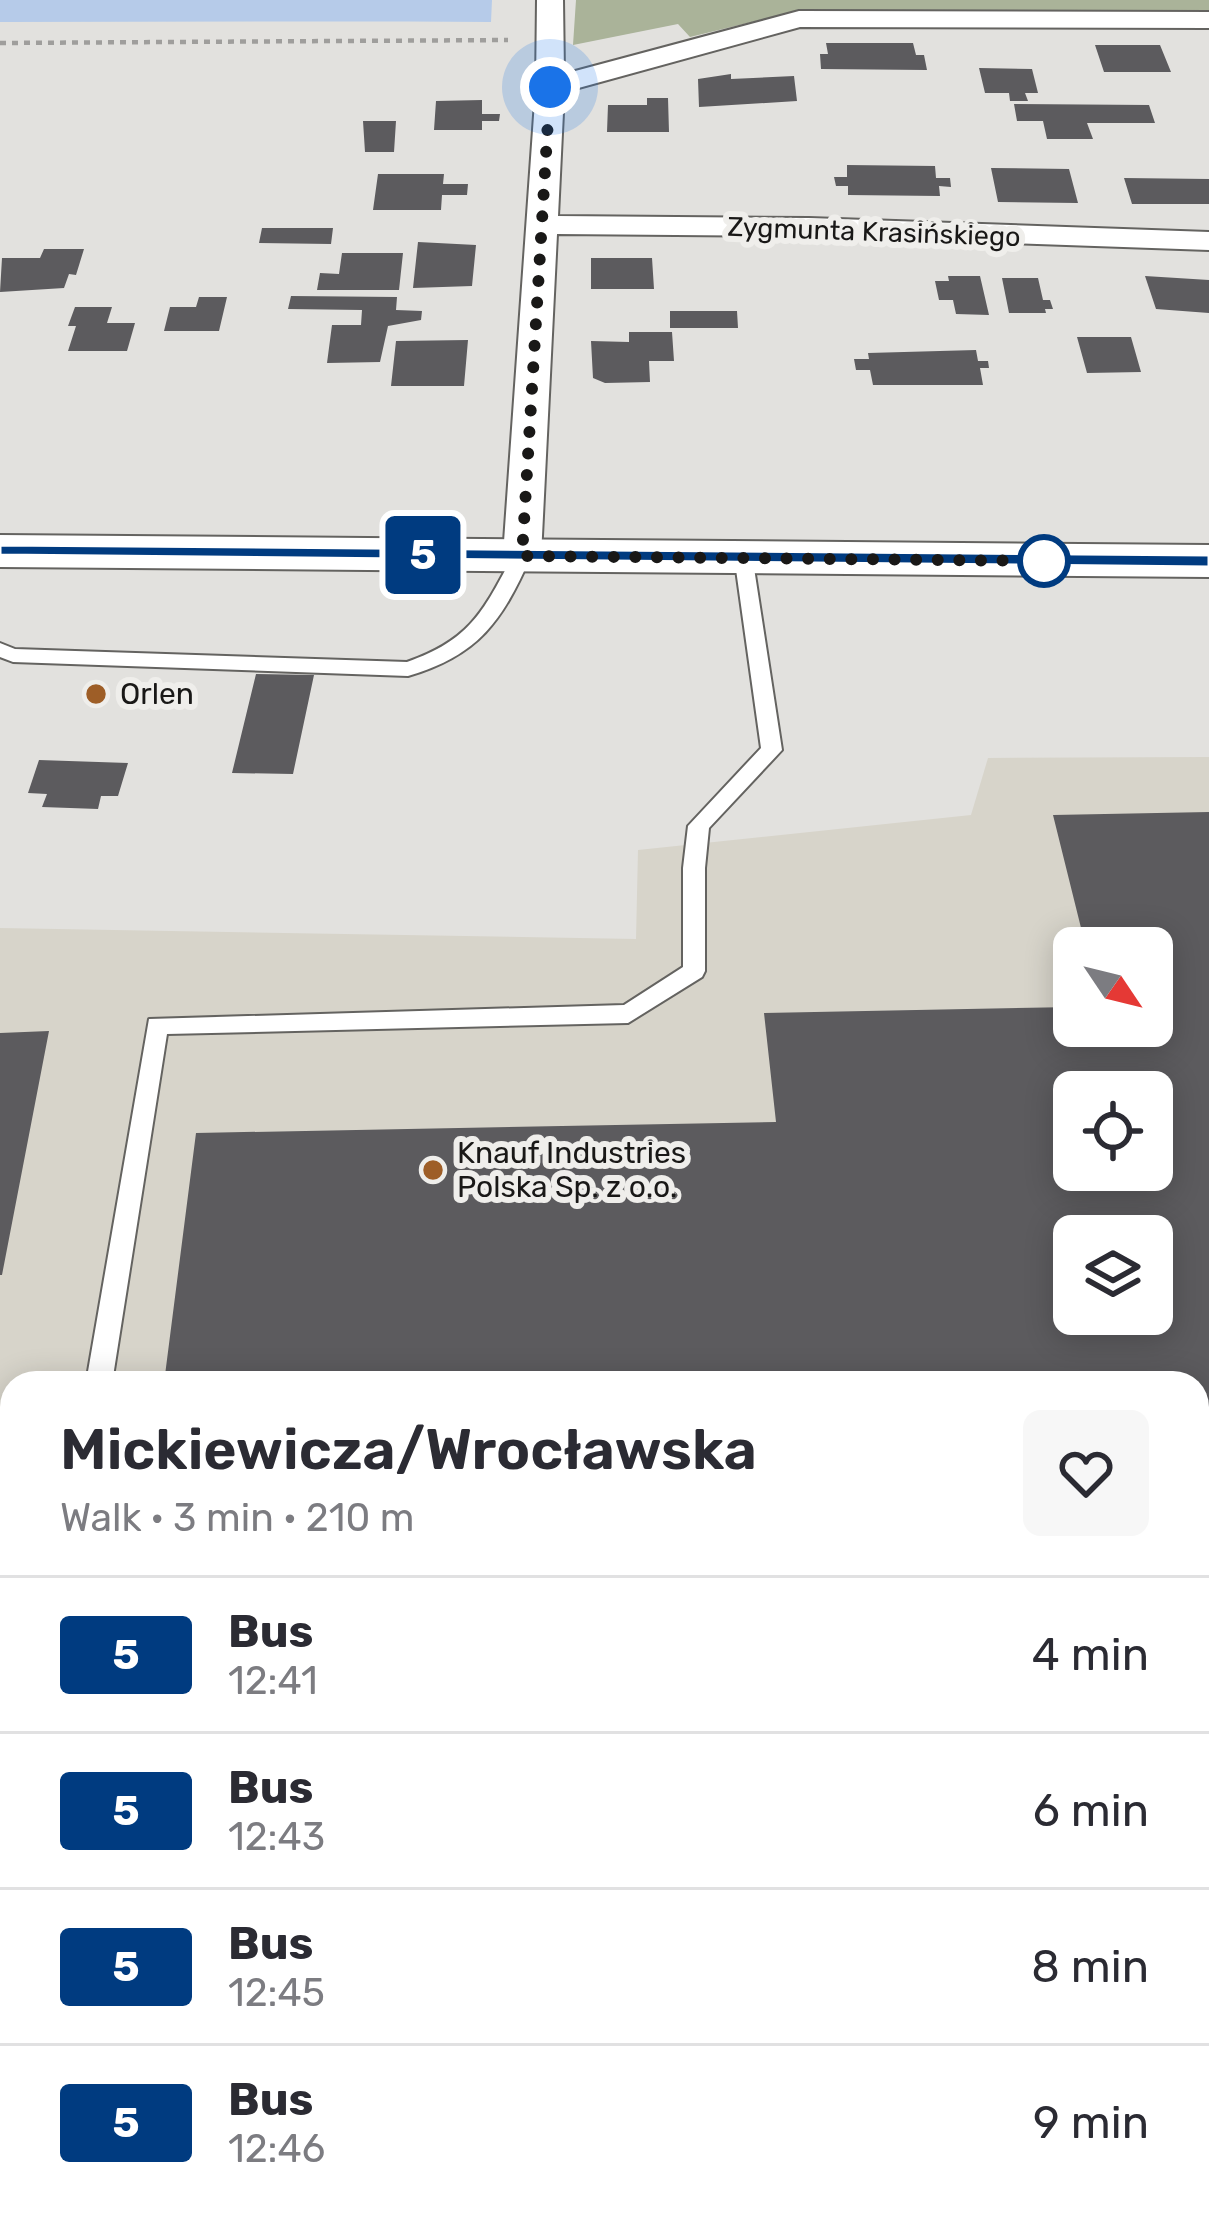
<!DOCTYPE html>
<html lang="en">
<head>
<meta charset="utf-8">
<style>
  :root { --surface:#fff; --page:#f7f7f7; --text:#2b2b33; --muted:#7c7c81; --line:#e1e1e2 }
  body { margin:0; font-family:Rubik,sans-serif; background:var(--page); color:var(--text); height:100vh; display:flex; flex-direction:column; font-size:45px; white-space:nowrap }
  * { box-sizing:border-box; margin:0 }
  p { font-size:39px; color:var(--muted) }
  .icon { flex:none; width:66px; height:66px; fill:none; stroke:currentColor; stroke-width:2; stroke-linecap:round; stroke-linejoin:round }
  .map { position:relative; flex:1; overflow:hidden }
  .sheet { position:absolute; left:0px; top:1371px; width:1209px; height:855px; display:flex; flex-direction:column; background:var(--surface); border-radius:36px 36px 0 0; box-shadow:0 6px 30px #0003 }
  .sheet>* { flex:none }
  .badge { padding:0 24px; border-radius:9px; font-size:42px; line-height:78px }
  .needle { width:78px; rotate:125deg }
  .fabs { position:absolute; left:1053px; top:927px; display:grid; gap:24px }
  .fabs a { display:grid; place-items:center; width:120px; height:120px; border-radius:18px; background:var(--surface); box-shadow:0 6px 30px #0003; font-size:60px }
  .you { position:absolute; width:60px; height:60px; margin:-30px; border:9px solid #fff; border-radius:50%; background:#1a73e8; box-shadow:0 0 0 18px #1a73e833 }
  .map>.badge { position:absolute; translate:-50% -50%; box-shadow:0 0 0 6px #fff }
  .round { display:grid; place-items:center; flex:none; width:126px; height:126px; border-radius:18px; background:var(--page) }
  .summary { display:flex; align-items:center; justify-content:space-between; height:204px; padding:0 60px }
  h1 { font-size:57px; font-weight:600; line-height:90px }
  ul { padding:0; list-style:none }
  li { display:flex; align-items:center; gap:36px; height:156px; padding:0 60px; border-top:3px solid var(--line) }
  li div { flex:1 }
  li b { display:block; font-size:45px }
  li em { font-style:normal }
  li .badge { min-width:132px; font-weight:700; text-align:center }
  .map>svg:first-child { display:block }
  .built { fill:#d7d4ca; fill-rule:evenodd }
  .green { fill:#aab399 }
  .water { fill:#b6cbe9 }
  .building { fill:#5c5b5e; fill-rule:evenodd }
  .lines { fill:none; stroke-linecap:round; stroke-linejoin:round }
  .lane-casing { stroke:#646360; stroke-width:4 }
  .street-casing { stroke:#646360; stroke-width:4 }
  .secondary-casing { stroke:#646360; stroke-width:4 }
  .path { stroke:#9f9e9c; stroke-width:4.5; stroke-dasharray:6 6; stroke-linecap:butt }
  .lane { fill:#fff; fill-rule:evenodd }
  .street { fill:#fff; fill-rule:evenodd }
  .secondary { fill:#fff; fill-rule:evenodd }
  .line { fill:#003b80; stroke:#fff; stroke-width:3 }
  .walk { stroke:#191817; stroke-width:12; stroke-dasharray:0 21.6 }
  .stop-dot { fill:#fff; stroke:#003b80; stroke-width:6 }
  .poi-dot { fill:#9e5e27; stroke:#efeeeb; stroke-width:4.5 }
  .labels { text-anchor:middle; stroke-width:12; stroke-linejoin:round; paint-order:stroke }
  .far-street-label { font-size:27px; fill:#191817; stroke:#efeeeb }
  .poi-label { font-size:30px; fill:#191817; stroke:#efeeeb; text-anchor:start }
</style>
</head>
<body>
<div class="map">
<svg width="1209" height="2224" viewBox="0 0 1209 2224">
  <rect width="100%" height="100%" fill="#e2e1de"/>
  <!-- built -->
  <path class="built" d="M1209 757V2224H0V928L636 939 638 850 971 815 988 758ZM1074 948H1152V1026H1074ZM1074 1092H1152V1170H1074ZM1074 1236H1152V1314H1074ZM12 1383H1197V2214H12Z"/>
  <!-- green -->
  <path class="green" d="M576 0H1209V11L793 12 690 37 678 24 573 45Z"/>
  <!-- water -->
  <path class="water" d="M0 0H492L491 22C327 21 164 22 0 22Z"/>
  <!-- building -->
  <path class="building" d="M826 43H913L916 55H924L927 70 821 69 820 54H828Z
    M1095 45H1160L1171 72H1104Z
    M979 68 1032 69 1038 93H1025L1028 101H1010L1009 93H985Z
    M731 74V79L794 76 797 101 699 107 698 79Z
    M647 98H668L669 132H607L608 105H647Z
    M482 100V114H500L499 121H482V130H434L436 101Z
    M1014 104 1149 105 1155 123H1087L1093 139H1047L1043 121H1017Z
    M363 121H396L394 152H365Z
    M847 165 935 166 936 178H950L951 187 939 186 940 196 848 195V186H836L834 177H847Z
    M991 168 1069 169 1078 203 998 202Z
    M378 174H444L443 184H468L467 195H442L441 210H373Z
    M1124 178 1209 179V204H1132Z
    M262 228H333L331 244 259 243Z
    M418 242 476 245 472 286 413 288Z
    M44 249H84L76 275 69 274 64 288 0 292 2 258H40Z
    M342 253H403L399 290H317L320 273 339 274Z
    M591 258H652L654 289H591Z
    M948 276H980L989 315 956 314 953 300H939L935 281H949Z
    M1145 276 1209 280V313L1156 309Z
    M1002 278H1038L1043 300H1050L1053 309H1045L1046 313H1009Z
    M291 296 397 297 396 310 422 311 421 320 388 326 380 362 327 363 332 325H361L362 310 288 309Z
    M199 297H227L219 331H164L170 307H196Z
    M75 307H112L107 323H135L127 351H68L76 326H68Z
    M670 311H737L738 328H670Z
    M629 332H672L674 361H649L650 382 605 383 593 378 591 341 629 342Z
    M1077 337H1131L1141 372 1087 373Z
    M468 340 464 386H391L396 341Z
    M976 350 978 361H988L989 368H980L983 385H873L870 370H856L854 359H869L868 353Z
    M256 674 314 675 293 774 232 773Z
    M39 760 128 763 118 796H101L98 809 42 807 47 794 28 793Z
    M1209 812V2224H56L57 2214H1197V1383H164L196 1133 776 1122 764 1013 1074 1007V1026H1152V948H1086L1053 815ZM1074 1092H1152V1170H1074ZM1074 1236H1152V1314H1074Z
    M49 1031 2 1275H0V1033Z"/>
  <g class="lines">
    <defs>
      <path id="lane" d="M743 549 752 555 782 750 709 828 705 868V971L702 977 628 1023 167 1034 112 1383H86L149 1019 624 1005 683 967V868L688 826 761 748 734 555Z
        M522 550 531 556C502 621 479 655 408 676L13 662 0 657V643L15 649 407 662C473 639 484 609 515 552Z
        M12 1737V1773L0 1778V1743Z"/>
      <path id="street" d="M537 0H563L564 74 799 11 1209 12V28L800 27 564 92 558 216 809 218 1209 232V250L809 236 557 234 541 556 535 564H509L503 556 536 87Z"/>
      <path id="secondary" d="M0 535 1209 545V577L0 567Z"/>
    </defs>
    <!-- lane casing -->
    <use href="#lane" class="lane-casing"/>
    <!-- street casing -->
    <use href="#street" class="street-casing"/>
    <!-- secondary casing -->
    <use href="#secondary" class="secondary-casing"/>
    <!-- path -->
    <path class="path" d="M0 43 508 40"/>
    <!-- lane -->
    <use href="#lane" class="lane"/>
    <!-- street -->
    <use href="#street" class="street"/>
    <!-- secondary -->
    <use href="#secondary" class="secondary"/>
  </g>
  <!-- line -->
  <path class="line" d="M0 545 1209 555V567L0 555Z"/>
  <g class="lines">
    <!-- walk -->
    <path class="walk" d="M550 87 522 556 1044 561"/>
  </g>
  <!-- markers -->
  <circle class="stop-dot" cx="1044" cy="561" r="24"/>
  <g class="poi-dot">
    <circle cx="96" cy="694" r="12"/>
    <circle cx="433" cy="1170" r="12"/>
  </g>
  <g class="labels">
    <!-- far-street labels -->
    <g class="far-street-label">
      <text transform="translate(874 232) rotate(2)" y="9">Zygmunta Krasińskiego</text>
    </g>
    <!-- poi labels -->
    <g class="poi-label">
      <text x="120" y="704">Orlen</text>
      <text x="457" y="1163">Knauf Industries<tspan x="457" dy="34">Polska Sp. z o.o.</tspan></text>
    </g>
  </g>
</svg>
<div class="fabs">
<a><svg class="needle" viewBox="-14 -14 28 28"><path d="M0-13l5 13h-10z" fill="#e53935"/><path d="M0 13l5-13h-10z" fill="#7c7c81"/></svg></a>
<a><svg class="icon" aria-label="locate" viewBox="0 0 24 24"><circle cx="12" cy="12" r="6"/><path d="M12 2v4M12 18v4M2 12h4M18 12h4"/></svg></a>
<a><svg class="icon" aria-label="layers" viewBox="0 0 24 24"><path d="M12 4l9 5-9 5-9-5zM3 14l9 5 9-5"/></svg></a>
</div>
<div class="you" style="left:550px;top:87px"></div>
<b class="badge" style="left:423px;top:555px;background:#003b80;color:#fff">5</b>
<section class="sheet">
<div class="summary"><div><h1>Mickiewicza/Wrocławska</h1><p>Walk · 3 min · 210 m</p></div><a class="round"><svg class="icon" aria-label="heart" viewBox="0 0 24 24"><path d="M12 20l-8-8c-3-5 5-10 8-4 3-6 11-1 8 4z"/></svg></a></div>
<ul>
<li><span class="badge" style="background:#003b80;color:#fff">5</span><div><b>Bus</b><p>12:41</p></div><em>4 min</em></li>
<li><span class="badge" style="background:#003b80;color:#fff">5</span><div><b>Bus</b><p>12:43</p></div><em>6 min</em></li>
<li><span class="badge" style="background:#003b80;color:#fff">5</span><div><b>Bus</b><p>12:45</p></div><em>8 min</em></li>
<li><span class="badge" style="background:#003b80;color:#fff">5</span><div><b>Bus</b><p>12:46</p></div><em>9 min</em></li>
</ul>
</section>
</div>
</body>
</html>
